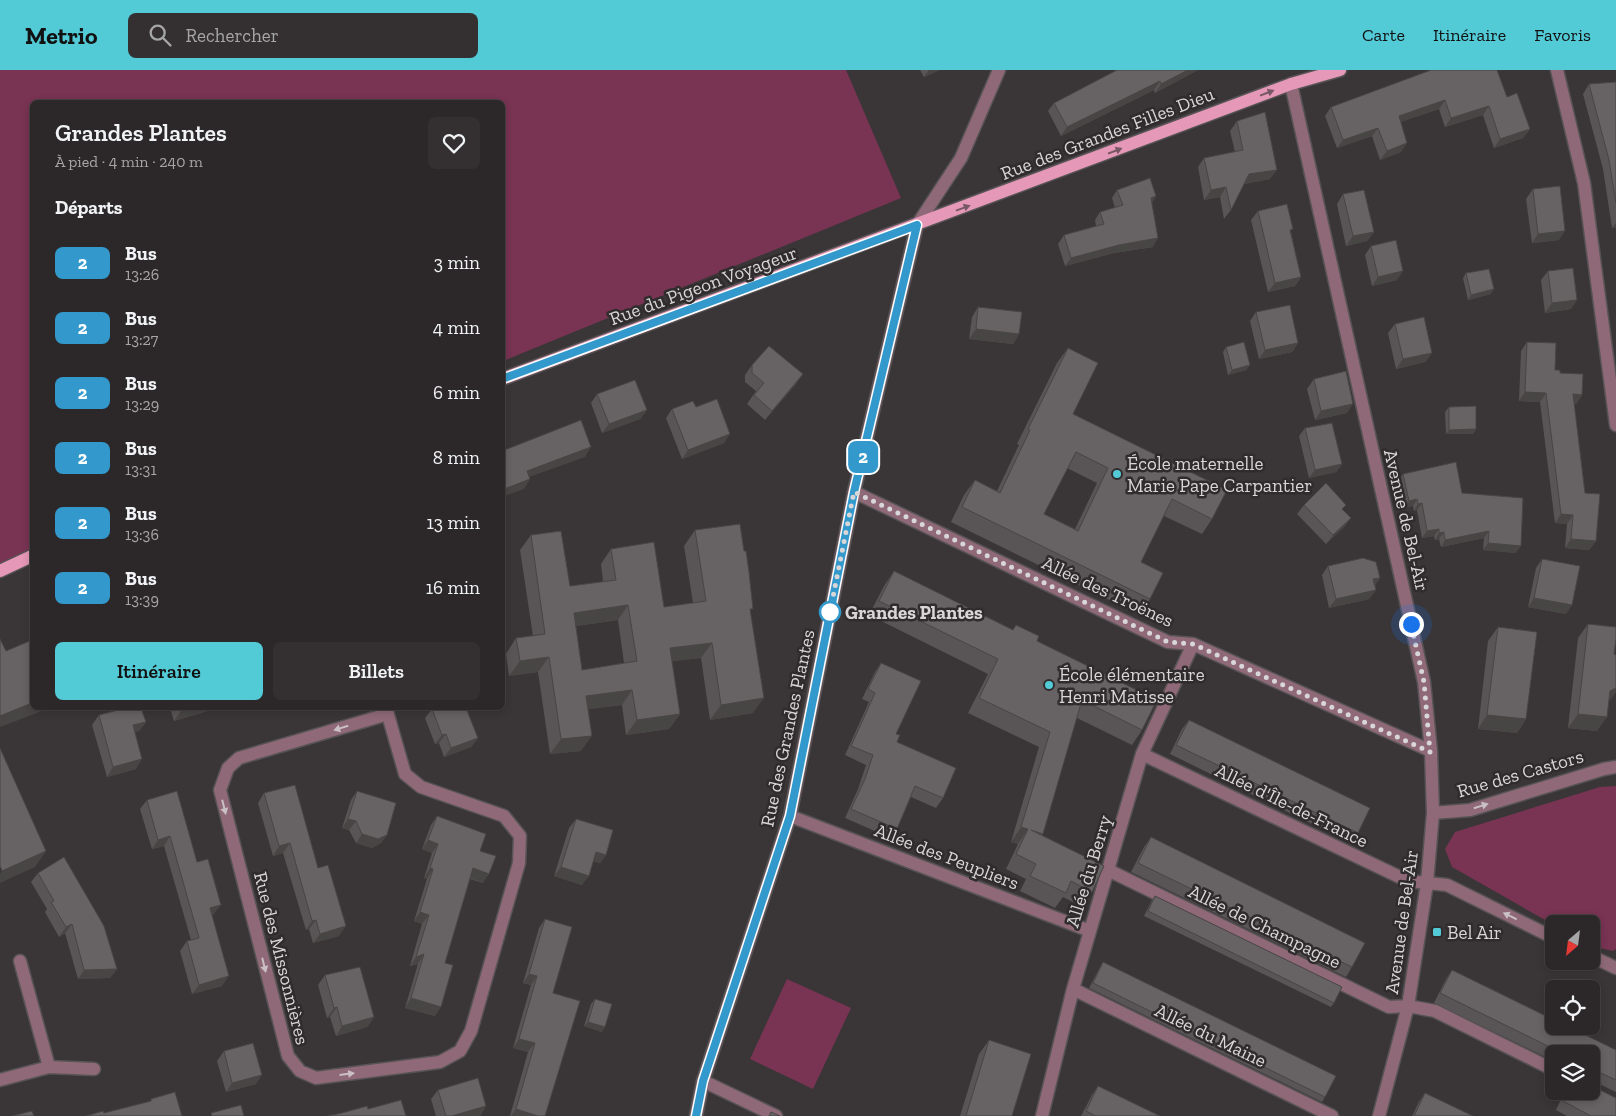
<!DOCTYPE html>
<html lang="fr">
<head>
<meta charset="utf-8">
<style>
  :root { --surface:#2c2829; --page:#343031; --text:#f1f3f6; --muted:#a6a6a8; --line:#484446; --accent:#52cbd7 }
  body { margin:0; font-family:"Zilla Slab",serif; background:var(--page); color:var(--text); height:100vh; display:flex; flex-direction:column; font-size:19px; white-space:nowrap }
  * { box-sizing:border-box; margin:0 }
  p { font-size:16px; color:var(--muted) }
  .icon { flex:none; width:28px; height:28px; fill:none; stroke:currentColor; stroke-width:2; stroke-linecap:round; stroke-linejoin:round }
  .map { position:relative; flex:1; overflow:hidden }
  .panel { position:absolute; left:30px; top:30px; width:475px; height:610px; display:flex; flex-direction:column; background:var(--surface); border-radius:8px; box-shadow:0 2px 8px #0003,0 0 0 1px var(--line) }
  .panel>* { flex:none }
  .badge { padding:0 10px; border-radius:8px; font-size:18px; line-height:32px }
  .needle { width:32px; rotate:208deg }
  .fabs { position:absolute; left:1545px; top:845px; display:grid; gap:10px }
  .fabs a { display:grid; place-items:center; width:55px; height:55px; border-radius:8px; background:var(--surface); box-shadow:0 2px 8px #0003,0 0 0 1px var(--line); font-size:25px }
  .you { position:absolute; width:25px; height:25px; margin:-12px; border:4px solid #fff; border-radius:50%; background:#1a73e8; box-shadow:0 0 0 8px #1a73e833 }
  .map>.badge { position:absolute; translate:-50% -50%; box-shadow:0 0 0 2px #fff }
  h2 { padding:0 25px; font-size:19px; line-height:45px }
  .round { display:grid; place-items:center; flex:none; width:52px; height:52px; border-radius:8px; background:var(--page) }
  .head { display:flex; align-items:center; justify-content:space-between; height:85px; padding:0 25px }
  h1 { font-size:24px; font-weight:600; line-height:38px }
  .primary-button { display:flex; gap:10px; margin-top:auto; padding:10px 25px }
  .primary-button a { flex:1; height:58px; border-radius:8px; background:var(--accent); color:#111; font-size:20px; font-weight:600; line-height:58px; text-align:center }
  .primary-button a+a { background:var(--page); color:var(--text) }
  ul { padding:0; list-style:none }
  li { display:flex; align-items:center; gap:15px; height:65px; padding:0 25px }
  li div { flex:1 }
  li b { display:block; font-size:19px }
  li em { font-style:normal }
  li .badge { min-width:55px; font-weight:700; text-align:center }
  header { display:flex; align-items:center; gap:30px; box-sizing:border-box; height:70px; padding:0 25px; background:var(--accent); color:#111 }
  header strong { font-size:24px }
  nav { display:flex; gap:28px; margin-inline-start:auto; font-size:18px }
  .search { width:350px; height:45px; background:var(--page); display:flex; align-items:center; gap:12px; box-sizing:border-box; padding:0 18px; border-radius:8px; color:var(--muted); font-size:19px }
  .map>svg:first-child { display:block }
  .green { fill:#793353 }
  .lines { fill:none; stroke-linecap:round; stroke-linejoin:round }
  .minor-casing { stroke:#575354; stroke-width:15 }
  .major-casing { stroke:#575354; stroke-width:15 }
  .minor { stroke:#8f6977; stroke-width:12 }
  .major { stroke:#e598b7; stroke-width:12 }
  .wall { fill:#595455; fill-rule:evenodd }
  .shaded-wall { fill:#484545 }
  .building { fill:#676263; stroke:#484545; fill-rule:evenodd }
  .oneway { fill:#785764 }
  .oneway2 { fill:#cac0c4 }
  .line-casing { stroke:#fff; stroke-width:11 }
  .line { stroke:#39c; stroke-width:8 }
  .walk { stroke:#d9d6d7; stroke-width:5; stroke-dasharray:0 9 }
  .poi-dot { fill:#52cbd7; stroke:#302c2d; stroke-width:2 }
  .stop-dot { fill:#fff; stroke:#39c; stroke-width:2.5 }
  .labels { text-anchor:middle; stroke-width:5; stroke-linejoin:round; paint-order:stroke }
  .street-label { font-size:19px; fill:#d9d6d7; stroke:#302c2d }
  .poi-label { font-size:19px; fill:#d9d6d7; stroke:#302c2d; text-anchor:start }
  .stop-label { font-size:19px; font-weight:bold; fill:#d9d6d7; stroke:#302c2d; text-anchor:start }
</style>
</head>
<body>
<header>
<strong>Metrio</strong>
<div class="search"><svg class="icon" aria-label="search" viewBox="0 0 24 24"><circle cx="10" cy="10" r="6"/><path d="M15 15l6 6"/></svg>Rechercher</div>
<nav><a>Carte</a><a>Itinéraire</a><a>Favoris</a></nav>
</header>
<div class="map">
<svg width="1616" height="1046" viewBox="0 0 1616 1046">
  <rect width="100%" height="100%" fill="#3a3637"/>
  <!-- green -->
  <path class="green" d="M0 0H846L901 128 503 291 502 32H32V483L0 497Z
    M1616 716V879L1613 881 1591 876V854H1554V855L1452 797 1445 779 1455 762 1600 717Z
    M787 909 851 938 813 1019 750 989Z"/>
  <g class="lines">
    <defs>
      <path id="minor" d="M1557 0 1584 113 1616 355
        M1291 14 1424 612 1431 681 1433 743 1427 813 1408 936 1379 1046
        M854 422 1168 572 1193 574 1431 681
        M386 638 405 704 421 717 504 746 520 766 519 793 471 961 460 981 440 992 316 1008 300 1001 288 986 220 720 228 698 239 688 388 644
        M1142 684 1408 811 1447 815 1554 868
        M1433 743 1470 740 1604 699 1616 697
        M790 746 1090 861
        M1108 800 1389 937 1408 936 1435 941 1554 1000
        M1591 886 1616 898
        M20 891 49 997
        M1073 919 1332 1046
        M0 1010 49 997 94 999
        M703 1011 776 1046
        M696 1046 703 1011 790 746 854 422 917 155 961 88 999 0
        M1042 1046 1073 919 1142 684 1193 574"/>
      <path id="major" d="M502 309 1291 14 1340 0
        M0 501 32 486"/>
    </defs>
    <!-- minor casing -->
    <use href="#minor" class="minor-casing"/>
    <!-- major casing -->
    <use href="#major" class="major-casing"/>
    <!-- minor -->
    <use href="#minor" class="minor"/>
    <!-- major -->
    <use href="#major" class="major"/>
  </g>
  <!-- wall -->
  <path class="wall" d="M920 0H940L924 7Z
    M1198 0 1155 23 1154 20 1061 66 1048 41 1054 33Z
    M1616 12V158H1612L1603 99 1583 24 1589 14Z
    M1507 27 1530 59 1523 68 1494 78 1483 45 1445 57 1439 39 1400 52 1401 82 1380 90 1372 66 1337 78 1325 46 1331 37Z
    M1237 51 1270 109 1244 114 1231 140 1224 149 1220 127 1204 130 1198 97 1204 88 1235 82 1230 61Z
    M1533 119 1559 170 1532 173 1526 129Z
    M1117 120 1156 126 1152 133 1153 177 1114 183 1065 196 1058 174 1064 165 1096 156 1095 150 1100 142 1115 138 1112 128Z
    M1343 124 1374 162 1367 171 1346 176 1337 134Z
    M1258 141 1291 162 1301 207 1295 216 1268 222 1251 150Z
    M1371 176 1397 210 1372 216 1365 185Z
    M1548 201 1571 239 1545 243 1541 210Z
    M1466 203 1491 224 1468 230 1463 208Z
    M978 237 1019 264 1013 274 969 269 972 247Z
    M1256 242 1298 273 1292 282 1259 289 1250 251Z
    M1395 254 1432 283 1425 292 1396 299 1388 263Z
    M1527 272 1555 300 1560 303 1582 325 1576 334 1574 333 1585 423 1596 471 1589 480 1565 478 1567 454 1555 453 1540 332 1519 331 1521 281Z
    M1226 277 1250 295 1246 300 1228 305 1223 282Z
    M1068 278 1073 344 1212 449 1202 464 1164 446 1141 492 1150 529 1140 545 951 452 964 425 975 410 997 421 1019 375 1017 374 1057 293ZM1067 398 1097 413 1075 459 1044 444Z
    M752 295 803 304 796 314 765 350 747 334 756 321 745 312V305Z
    M1314 309 1347 343 1315 350 1307 319Z
    M597 324 647 340 640 349 602 363 591 333Z
    M696 337 724 373 682 389 666 348 672 339Z
    M1449 337 1476 359 1473 364H1446L1445 342Z
    M1305 358 1342 394 1336 402 1309 408 1299 366Z
    M1403 404 1462 423 1516 483 1483 480 1484 468 1441 477 1439 469 1435 470 1434 466 1422 468 1417 440 1414 441 1413 436 1405 437 1398 411Z
    M1304 435 1351 448 1344 457 1326 474 1297 444Z
    M695 460 751 542 753 643 710 650 701 588 672 591 680 644 669 659 626 665 622 635 588 639 581 681 550 684 538 602 509 606 506 584 516 568 533 566 520 480 531 465 570 516 603 512 601 494 611 479 664 537 693 533 684 476ZM618 550 624 593 582 600 576 556Z
    M1542 489 1566 544 1528 537 1536 498Z
    M1328 496 1380 508 1375 515 1376 520 1369 529 1329 538 1322 505Z
    M894 501 1013 560 1016 555 1037 571 1142 660 1132 675 1077 648 1042 766 1092 822 1081 836 1063 827 1055 838 1020 821 1026 809 1006 799 1018 774 1011 772 1039 677 968 643 988 604 869 545 884 516Z
    M1588 554 1614 584 1612 628 1609 630 1597 661 1568 658 1578 568Z
    M1498 557 1526 649 1517 663 1478 659 1488 571Z
    M881 593 896 664 897 672 943 728 936 738 911 727 897 759 891 768 845 748 858 719 866 695 845 685 869 632 862 629 875 602Z
    M170 638H213L211 640 174 651Z
    M432 639 478 668 471 677 444 687 439 673 435 674 425 648Z
    M99 645 146 652 139 661 135 662 136 699 107 707 92 655Z
    M1189 650 1358 763 1351 773 1170 684 1182 659Z
    M357 721 387 765 381 773 372 778 356 773 349 760 342 758 351 730Z
    M264 723 318 798 339 866 313 873 309 859 306 860 283 783 273 786 258 733Z
    M147 730 197 792 214 844 212 845 222 916 192 924 180 881 187 871 191 870 164 776 152 779 140 739Z
    M437 746 480 781 483 813 470 809 445 893 435 946 405 938 418 894 410 896 422 854 414 851 427 809 424 808 432 783 422 779 431 755Z
    M576 749 606 785 600 793 593 791 582 815 554 806 569 758Z
    M1151 767 1352 897 1346 907 1131 802 1144 777Z
    M38 803 117 899 110 908 78 909 65 863 59 867 45 842 47 839 31 812Z
    M1155 826 1334 933 1331 937 1144 846 1152 830Z
    M545 849 553 923 545 1046H510L528 982 513 978 531 915 523 913 539 858Z
    M1103 892 1325 1027 1322 1032 1089 918 1100 897Z
    M1452 900 1616 980V1022L1595 1012 1591 1011V984H1554V991L1434 933 1446 909Z
    M325 905 374 947 367 957 336 966 330 947 327 948 318 915Z
    M595 929 602 962 584 956 591 934Z
    M989 970 1012 1046H960L979 984Z
    M224 981 256 1014 226 1022 217 991Z
    M1098 1016 1160 1046H1081L1092 1025Z
    M438 1020 486 1036 480 1046H436L431 1029Z
    M1565 1021H1591L1616 1046H1567L1556 1040Z
    M1425 1023 1473 1046H1412L1419 1032Z"/>
  <!-- shaded-wall -->
  <path class="shaded-wall" d="M929 0H940L924 7Z
    M1188 0H1198L1155 23 1161 14Z
    M1160 11 1154 20 1061 66 1067 57Z
    M1445 30 1439 39 1392 55 1399 46Z
    M1489 36 1483 45 1445 57 1451 48Z
    M1378 58 1372 66 1337 78 1343 70Z
    M1530 59 1523 68 1494 78 1500 69Z
    M1407 73 1401 82 1380 90 1387 81Z
    M1277 100 1270 109 1243 114 1249 104Z
    M1226 117 1220 127 1204 130 1211 120Z
    M1156 126 1151 135V128Z
    M1616 153V158H1612Z
    M1565 161 1559 170 1532 173 1538 164Z
    M1374 162 1367 171 1346 176 1353 166Z
    M1158 168 1153 177 1114 183 1065 196 1071 188 1119 175Z
    M1403 201 1397 210 1372 216 1378 207Z
    M1301 207 1295 216 1268 222 1275 213Z
    M1494 219 1491 224 1468 230 1471 225Z
    M1577 230 1571 239 1545 243 1552 233Z
    M976 259 1019 264 1013 274 969 269Z
    M1298 273 1292 282 1259 289 1265 280Z
    M1432 283 1425 292 1396 299 1403 289Z
    M1250 295 1246 300 1228 305 1232 300Z
    M803 304 796 314 765 350 772 341Z
    M1525 322 1546 323 1540 332 1519 331Z
    M1573 324 1582 325 1576 334 1567 333Z
    M1353 334 1347 343 1315 350 1321 341Z
    M647 340 640 349 602 363 609 354Z
    M1476 359 1473 364H1446L1449 360Z
    M730 364 724 373 682 389 688 380Z
    M591 377 585 387 521 410 527 401Z
    M1342 394 1336 402 1309 408 1315 400Z
    M530 409 524 419 502 427V420Z
    M1417 429 1413 436 1405 437 1409 431Z
    M1422 433 1417 440 1414 441 1418 434Z
    M1561 444 1573 445 1567 454 1555 453Z
    M1351 448 1344 457 1326 474 1333 465Z
    M1439 459 1434 466 1422 468 1427 461Z
    M1489 461 1484 468 1441 477 1445 470Z
    M1444 462 1439 469 1435 470 1439 463Z
    M1571 469 1596 471 1589 480 1565 478Z
    M1488 473 1521 476 1516 483 1483 480Z
    M1380 508 1374 517 1373 509Z
    M1376 520 1369 529 1329 538 1336 529Z
    M1534 528 1572 535 1566 544 1528 537Z
    M628 535 618 550 563 558 574 543Z
    M712 573 701 588 659 593 670 578Z
    M549 587 538 602 509 606 520 591Z
    M1616 618V622L1612 628 1601 635 1610 621Z
    M632 620 622 635 575 641 586 626Z
    M764 628 753 643 710 650 721 635Z
    M32 633V638H50L0 657V646Z
    M194 638H213L211 640 174 651 181 641Z
    M273 638H281L271 640Z
    M680 644 669 659 626 665 637 650Z
    M1578 644 1607 647 1597 661 1568 658Z
    M1487 645 1526 649 1517 663 1478 659Z
    M146 652 139 661 126 665 133 655Z
    M446 664 439 673 435 674 442 665Z
    M592 666 581 681 550 684 561 669Z
    M478 668 471 677 444 687 451 678Z
    M142 689 136 699 107 707 113 697Z
    M348 749 356 751 349 760 342 758Z
    M1021 757 1028 759 1018 774 1011 772Z
    M362 764 387 765 381 773 372 778 356 773Z
    M170 766 164 776 152 779 158 770Z
    M428 770 438 774 432 783 422 779Z
    M290 773 283 783 273 786 279 776Z
    M46 781 35 797 0 813V804L2 801Z
    M596 782 606 785 600 793 590 790Z
    M561 797 589 806 582 815 554 806Z
    M430 798 433 799 427 809 424 808Z
    M473 798 489 804 483 813 467 807Z
    M221 835 214 844 203 847 210 838Z
    M420 842 429 845 422 854 414 851Z
    M316 850 309 859 306 860 312 851Z
    M72 854 65 863 59 867 66 857Z
    M346 856 339 866 313 873 320 864Z
    M424 884 418 894 410 896 416 887Z
    M117 899 110 908 78 909 84 900Z
    M529 904 537 906 531 915 523 913Z
    M229 906 222 916 192 924 199 915Z
    M411 928 441 937 435 946 405 938Z
    M337 937 330 947 327 948 334 938Z
    M374 947 367 957 336 966 342 956Z
    M588 952 605 957 602 962 584 956Z
    M519 969 535 973 528 982 513 978Z
    M1596 1002 1601 1003 1595 1012 1591 1011V1005Z
    M262 1005 256 1014 226 1022 232 1013Z
    M486 1036 480 1046H452Z
    M516 1039 538 1046H511Z"/>
  <!-- building -->
  <path class="building" d="M1117 0H1188L1161 14 1160 11 1067 57 1054 33Z
    M1431 0H1497L1507 27 1517 23 1530 59 1500 69 1489 36 1451 48 1445 30 1399 46 1407 73 1387 81 1378 58 1343 70 1331 37Z
    M1616 12V133L1609 90 1589 14Z
    M1265 42 1277 100 1249 104 1231 140 1226 117 1211 120 1204 88 1243 80 1237 51Z
    M1150 108 1156 126 1151 128 1158 168 1119 175 1071 188 1064 165 1104 154 1100 142 1123 135 1117 120Z
    M1560 116 1565 161 1538 164 1533 119Z
    M1364 120 1374 162 1353 166 1343 124Z
    M1287 134 1293 159 1290 160 1301 207 1275 213 1258 141Z
    M1396 170 1403 201 1378 207 1371 176Z
    M1573 198 1577 230 1552 233 1548 201Z
    M1489 199 1494 219 1471 225 1466 203Z
    M1290 235 1298 273 1265 280 1256 242Z
    M978 237 1022 242 1019 264 976 259Z
    M1424 247 1432 283 1403 289 1395 254Z
    M1244 272 1250 295 1232 300 1226 277Z
    M1527 272 1556 273 1555 300H1560V303L1583 304 1582 325 1573 324 1585 423 1600 424 1596 471 1571 469 1573 445 1561 444 1546 323 1525 322Z
    M769 276 803 304 772 341 754 325 764 313 752 303V295Z
    M1068 278 1098 293 1073 344 1227 420 1212 449 1172 429 1141 492 1163 503 1150 529 962 437 975 410 1000 423 1030 360 1028 359ZM1076 382 1108 398 1078 461 1044 444Z
    M1346 301 1353 334 1321 341 1314 309Z
    M635 310 647 340 609 354 597 324Z
    M717 329 730 364 688 380 672 339 693 331 696 337Z
    M1476 336V359L1449 360V337Z
    M581 350 591 377 527 401 530 409 502 420V381Z
    M1332 353 1342 394 1315 400 1305 358Z
    M1456 392 1462 423 1523 428 1521 476 1488 473 1489 461 1445 470 1444 462 1439 463V459L1427 461 1422 433 1418 434 1417 429 1409 431 1403 404Z
    M1326 413 1346 435 1342 439 1351 448 1333 465 1304 435Z
    M740 454 744 481H746L749 502 753 539H750L764 628 721 635 712 573 670 578 680 644 637 650 632 620 586 626 592 666 561 669 549 587 520 591 516 568 545 564 531 465 561 461 570 516 616 510 611 479 654 472 664 537 706 531 695 460ZM628 535 637 591 582 600 574 543Z
    M1363 488 1376 492 1380 508 1373 509 1376 520 1336 529 1328 496Z
    M1542 489 1580 496 1572 535 1534 528Z
    M894 501 1013 560 1016 555 1039 566 1037 571 1157 630 1142 660 1082 630 1043 764 1031 760 1104 796 1092 822 1071 811 1066 823 1030 806 1036 794 1016 784 1028 759 1021 757 1050 662 979 628 998 589 879 531Z
    M1588 554 1616 557V569L1614 584 1616 585V618L1610 621 1607 647 1578 644Z
    M1498 557 1537 562 1526 649 1487 645Z
    M0 569 6 581 32 570V633L0 646Z
    M881 593 921 611 896 664 900 665 897 672 956 698 943 728 915 716 897 759 851 739 865 709 873 685 851 676 875 623 868 619Z
    M126 638H141L146 652 133 655 142 689 113 697 99 645Z
    M180 638H194L181 641Z
    M436 638H466L478 668 451 678 446 664 442 665 432 639Z
    M1189 650 1370 738 1358 763 1176 675Z
    M0 678 46 781 2 801 0 796Z
    M295 715 318 798 328 795 346 856 320 864 316 850 312 851 290 773 279 776 264 723Z
    M177 721 197 792 208 789 221 835 210 838 229 906 199 915 187 871 199 868 170 766 158 770 147 730Z
    M357 721 396 733 387 765 378 769 362 764 356 751 348 749Z
    M437 746 486 764 480 781 496 786 489 804 473 798 445 893 453 895 441 937 411 928 424 884 416 887 429 845 420 842 433 799 430 798 438 774 428 770Z
    M576 749 613 760 606 785 596 782 589 806 561 797Z
    M1151 767 1365 873 1352 897 1138 793Z
    M64 787 104 856 117 899 84 900 72 854 66 857 51 832 54 831 38 803Z
    M1155 826 1342 917 1334 933 1148 841Z
    M545 849 572 857 553 923 580 931 545 1046H538L516 1039 535 973 519 969 537 906 529 904Z
    M1103 892 1336 1006 1325 1027 1093 913Z
    M360 897 374 947 342 956 337 937 334 938 325 905Z
    M1452 900 1554 950V956H1567L1616 980V1010L1601 1003 1596 1002 1591 1005V984H1564L1440 923Z
    M595 929 612 934 605 957 588 952Z
    M989 970 1031 984 1012 1046H966Z
    M253 973 262 1005 232 1013 224 981Z
    M478 1008 486 1036 452 1046H446L438 1020Z
    M1591 1013 1594 1017 1616 1028V1046H1591L1563 1031 1567 1021H1591Z
    M1098 1016 1160 1046H1096L1086 1041Z
    M175 1022 182 1046H86L103 1041 104 1043 151 1031V1029Z
    M1425 1023 1473 1046H1414Z
    M401 1030 406 1046H327L342 1043 367 1036 368 1039Z
    M241 1035 244 1046H212L211 1043Z
    M32 1041 34 1046H12Z
    M771 1042 780 1046H769Z"/>
  <!-- one-way arrows -->
  <defs><path id="oneway-solid" d="M-6-.8H1V-3.2L6.5 0L1 3.2V.8H-6Z" transform="scale(1.25)"/></defs>
  <g class="oneway">
    <use href="#oneway-solid" transform="translate(1267 23) rotate(-21)"/>
    <use href="#oneway-solid" transform="translate(1115 81) rotate(-21)"/>
    <use href="#oneway-solid" transform="translate(963 138) rotate(-20)"/>
  </g>
  <g class="oneway2">
    <use href="#oneway-solid" transform="translate(341 658) rotate(163)"/>
    <use href="#oneway-solid" transform="translate(1481 736) rotate(-17)"/>
    <use href="#oneway-solid" transform="translate(224 737) rotate(76)"/>
    <use href="#oneway-solid" transform="translate(1510 846) rotate(-154)"/>
    <use href="#oneway-solid" transform="translate(264 895) rotate(76)"/>
    <use href="#oneway-solid" transform="translate(347 1004) rotate(-7)"/>
  </g>
  <g class="lines">
    <defs>
      <path id="line" d="M502 309 917 155 854 422 790 746 703 1011 696 1046"/>
    </defs>
    <!-- line casing -->
    <use href="#line" class="line-casing"/>
    <!-- line -->
    <use href="#line" class="line"/>
    <!-- walk -->
    <path class="walk" d="M830 542 854 422 1168 572 1193 574 1430 682 1424 612 1411 554"/>
  </g>
  <!-- markers -->
  <g class="poi-dot">
    <circle cx="1117" cy="404" r="5"/>
    <circle cx="1049" cy="615" r="5"/>
    <rect x="1432" y="857" width="10" height="10" rx="2.5"/>
  </g>
  <circle class="stop-dot" cx="830" cy="542" r="10"/>
  <g class="labels">
    <!-- street labels -->
    <g class="street-label">
      <text transform="translate(1107 63) rotate(-21)" y="7">Rue des Grandes Filles Dieu</text>
      <text transform="translate(703 215) rotate(-20)" y="7">Rue du Pigeon Voyageur</text>
      <text transform="translate(1407 450) rotate(77)" y="7">Avenue de Bel-Air</text>
      <text transform="translate(1108 521) rotate(25)" y="7">Allée des Troënes</text>
      <text transform="translate(787 658) rotate(-78)" y="7">Rue des Grandes Plantes</text>
      <text transform="translate(1520 703) rotate(-16)" y="7">Rue des Castors</text>
      <text transform="translate(1292 735) rotate(26)" y="7">Allée d'Île-de-France</text>
      <text transform="translate(947 786) rotate(21)" y="7">Allée des Peupliers</text>
      <text transform="translate(1088 801) rotate(-73)" y="7">Allée du Berry</text>
      <text transform="translate(1401 852) rotate(-82)" y="7">Avenue de Bel-Air</text>
      <text transform="translate(1265 856) rotate(26)" y="7">Allée de Champagne</text>
      <text transform="translate(282 888) rotate(76)" y="7">Rue des Missonnières</text>
      <text transform="translate(1211 965) rotate(26)" y="7">Allée du Maine</text>
    </g>
    <!-- poi labels -->
    <g class="poi-label">
      <text x="1127" y="400">École maternelle<tspan x="1127" dy="22">Marie Pape Carpantier</tspan></text>
      <text x="1059" y="611">École élémentaire<tspan x="1059" dy="22">Henri Matisse</tspan></text>
      <text x="1447" y="869">Bel Air</text>
    </g>
    <!-- stop labels -->
    <g class="stop-label">
      <text x="845" y="549">Grandes Plantes</text>
    </g>
  </g>
</svg>
<div class="fabs">
<a><svg class="needle" viewBox="-14 -14 28 28"><path d="M0-13l5 13h-10z" fill="#e53935"/><path d="M0 13l5-13h-10z" fill="#a6a6a8"/></svg></a>
<a><svg class="icon" aria-label="locate" viewBox="0 0 24 24"><circle cx="12" cy="12" r="6"/><path d="M12 2v4M12 18v4M2 12h4M18 12h4"/></svg></a>
<a><svg class="icon" aria-label="layers" viewBox="0 0 24 24"><path d="M12 4l9 5-9 5-9-5zM3 14l9 5 9-5"/></svg></a>
</div>
<div class="you" style="left:1411px;top:554px"></div>
<b class="badge" style="left:863px;top:387px;background:#39c;color:#fff">2</b>
<section class="panel">
<div class="head"><div><h1>Grandes Plantes</h1><p>À pied · 4 min · 240 m</p></div><a class="round"><svg class="icon" aria-label="heart" viewBox="0 0 24 24"><path d="M12 20l-8-8c-3-5 5-10 8-4 3-6 11-1 8 4z"/></svg></a></div>
<h2>Départs</h2>
<ul>
<li><span class="badge" style="background:#39c;color:#fff">2</span><div><b>Bus</b><p>13:26</p></div><em>3 min</em></li>
<li><span class="badge" style="background:#39c;color:#fff">2</span><div><b>Bus</b><p>13:27</p></div><em>4 min</em></li>
<li><span class="badge" style="background:#39c;color:#fff">2</span><div><b>Bus</b><p>13:29</p></div><em>6 min</em></li>
<li><span class="badge" style="background:#39c;color:#fff">2</span><div><b>Bus</b><p>13:31</p></div><em>8 min</em></li>
<li><span class="badge" style="background:#39c;color:#fff">2</span><div><b>Bus</b><p>13:36</p></div><em>13 min</em></li>
<li><span class="badge" style="background:#39c;color:#fff">2</span><div><b>Bus</b><p>13:39</p></div><em>16 min</em></li>
</ul>
<div class="primary-button"><a>Itinéraire</a><a>Billets</a></div>
</section>
</div>
</body>
</html>
